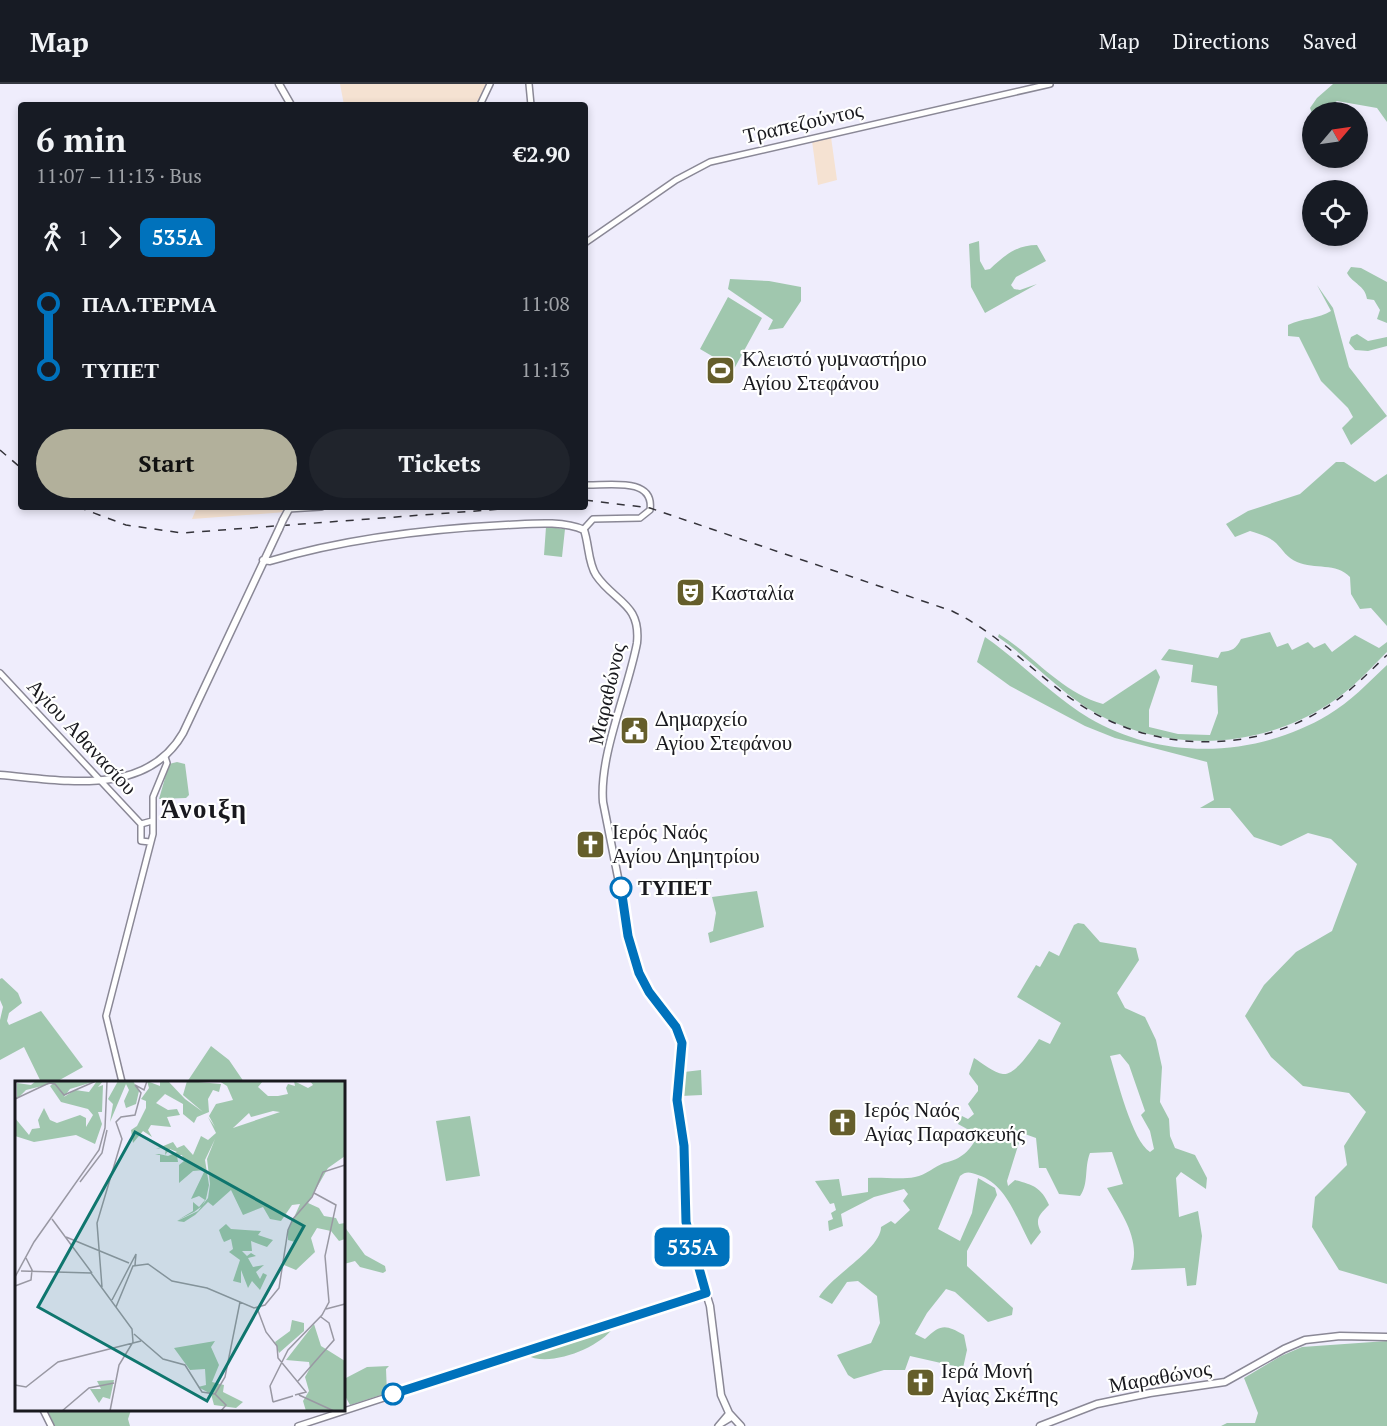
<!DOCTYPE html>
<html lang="en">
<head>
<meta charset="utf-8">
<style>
  :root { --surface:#171b24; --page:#20242c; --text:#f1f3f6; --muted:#9ea1a6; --line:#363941; --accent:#b2b09b }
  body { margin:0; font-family:"PT Serif",serif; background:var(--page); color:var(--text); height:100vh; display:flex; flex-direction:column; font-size:22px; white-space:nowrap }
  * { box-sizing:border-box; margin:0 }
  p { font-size:20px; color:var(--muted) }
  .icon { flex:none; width:33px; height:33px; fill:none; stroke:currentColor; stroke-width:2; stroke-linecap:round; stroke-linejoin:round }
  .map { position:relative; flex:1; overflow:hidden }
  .panel { position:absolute; left:18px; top:18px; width:570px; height:408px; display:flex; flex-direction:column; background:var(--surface); border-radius:6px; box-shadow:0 3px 9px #0003 }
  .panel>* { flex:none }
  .badge { padding:0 12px; border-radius:9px; font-size:21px; line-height:39px }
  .needle { width:39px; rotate:61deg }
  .tools { position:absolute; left:1302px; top:18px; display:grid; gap:12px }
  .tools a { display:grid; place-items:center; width:66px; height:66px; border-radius:50%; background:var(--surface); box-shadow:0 3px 9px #0003; font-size:30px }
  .map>.badge { position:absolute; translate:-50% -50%; box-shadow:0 0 0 3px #fff }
  .legs { display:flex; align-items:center; gap:9px; height:66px; padding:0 18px; font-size:20px }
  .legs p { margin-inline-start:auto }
  .summary { display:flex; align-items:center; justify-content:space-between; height:102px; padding:0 18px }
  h1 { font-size:33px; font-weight:700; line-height:45px }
  .primary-button { display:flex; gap:12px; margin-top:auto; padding:12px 18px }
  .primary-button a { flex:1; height:69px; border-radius:36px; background:var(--accent); color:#111; font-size:24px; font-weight:700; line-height:69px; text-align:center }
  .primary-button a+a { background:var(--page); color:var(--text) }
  ul { padding:0 18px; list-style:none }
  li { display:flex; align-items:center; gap:21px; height:66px; font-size:22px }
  li i { display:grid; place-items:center; width:9px; height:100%; margin:0 8px; background:currentColor }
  li i::after { content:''; width:15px; height:15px; margin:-8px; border:4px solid; border-radius:50%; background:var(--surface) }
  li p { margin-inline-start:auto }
  li:first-child i { background:linear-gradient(#0000 50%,currentColor 0) }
  li:last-child i { background:linear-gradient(currentColor 50%,#0000 0) }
  header { display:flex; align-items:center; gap:36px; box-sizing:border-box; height:84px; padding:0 30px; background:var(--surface); border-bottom:2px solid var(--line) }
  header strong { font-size:28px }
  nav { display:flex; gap:33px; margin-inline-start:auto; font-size:21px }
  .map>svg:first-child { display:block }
  .industrial { fill:#f5e2d2 }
  .green { fill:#a0c7ae; fill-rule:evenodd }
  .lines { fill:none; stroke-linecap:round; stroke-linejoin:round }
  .secondary-casing { stroke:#8a8896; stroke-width:8 }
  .primary-casing { stroke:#8a8896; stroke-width:9 }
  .secondary { stroke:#fff; stroke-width:5 }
  .primary { stroke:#fff; stroke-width:6 }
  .rail { stroke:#34333a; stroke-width:1.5; stroke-dasharray:8 8; stroke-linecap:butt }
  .primary-bridge-casing { stroke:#8a8896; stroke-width:9; stroke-linecap:butt }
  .primary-bridge { stroke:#fff; stroke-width:6 }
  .line-1-casing { stroke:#fff; stroke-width:14 }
  .line-1 { stroke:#0072bc; stroke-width:9 }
  .stop-1-dot { fill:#fff; stroke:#0072bc; stroke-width:3 }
  .labels { text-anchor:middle; stroke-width:4.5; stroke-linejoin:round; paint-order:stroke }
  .street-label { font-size:21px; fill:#19191e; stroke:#fff }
  .poi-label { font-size:21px; fill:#19191e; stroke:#fff; text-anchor:start }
  .stop-label { font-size:21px; font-weight:bold; fill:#19191e; stroke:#fff; text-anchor:start }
  .district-label { font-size:27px; font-weight:bold; letter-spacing:1.5px; fill:#19191e; stroke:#fff }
  .inset-road { fill:none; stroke:#9998a3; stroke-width:1.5 }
  .view { fill:#0f766e; fill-opacity:0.15; stroke:#0f766e; stroke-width:3 }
  .inset-edge { fill:none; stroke:#19191e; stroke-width:3 }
</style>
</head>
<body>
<header>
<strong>Map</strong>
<nav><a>Map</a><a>Directions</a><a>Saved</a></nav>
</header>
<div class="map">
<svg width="1387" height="1342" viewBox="0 0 1387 1342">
  <rect width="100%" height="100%" fill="#efedfc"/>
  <!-- industrial -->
  <path class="industrial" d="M340 0H487L477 21H344Z
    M831 53 837 96 818 101 812 57Z
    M197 423H288L286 428 192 435Z"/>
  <!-- green -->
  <path class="green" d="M1333 0H1387V38L1377 24 1337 17 1320 28 1312 29 1310 24 1317 14Z
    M979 157 980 177 985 186 990 185C1004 172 1016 161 1037 161L1046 177 1016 193 1011 201 1014 205 1020 206 1037 200 985 229 971 203 969 160Z
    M1351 183 1361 184 1387 198V239L1377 235 1380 226 1374 216 1367 215C1365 201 1353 200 1347 189Z
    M730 195 769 197 801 203V217L783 244 768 246 773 236 728 205Z
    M1317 201 1333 224 1349 283 1387 332 1351 361 1342 344 1353 333 1348 324 1321 297 1299 253 1288 252V241C1302 234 1319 235 1331 227Z
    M728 213 762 234 734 285 700 265Z
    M1357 250 1368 257 1387 253V262L1368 267 1355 266 1349 259 1351 253Z
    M1336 378H1344L1375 398 1387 390V542L1371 524 1360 525 1351 510 1350 493C1336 478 1315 486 1297 478 1287 474 1283 466 1276 459 1270 453 1259 450 1250 447L1235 453 1226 440 1248 427 1300 410Z
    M546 443 565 445 562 473 544 471Z
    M1270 548 1277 563 1288 559 1292 566 1308 558 1314 564 1325 559 1332 568 1355 551 1379 564 1387 558V568C1369 586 1351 606 1329 620 1261 664 1172 670 1099 631 1062 611 1033 577 998 553L999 550C1034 572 1062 609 1103 620L1156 585 1160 593 1149 626V643L1178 650 1210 651 1218 629 1217 602 1191 598 1193 581 1161 576 1169 565 1218 574 1221 568C1232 567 1236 565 1241 555Z
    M985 553C1021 578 1051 611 1089 634 1162 677 1256 674 1328 631 1350 618 1368 599 1387 581V1200L1339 1186 1312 1143 1315 1113 1347 1081 1344 1062 1366 1028 1349 1009 1303 1002 1271 973 1245 932 1264 901 1296 868 1332 847 1357 780 1331 755 1308 749 1281 762 1254 753 1230 724H1200L1214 716 1207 678 1115 654 1085 642 1010 602 977 578Z
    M177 678 185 680 189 711 186 714 159 715 169 680Z
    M757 807 764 843 710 859 708 849 713 847 716 829 712 813Z
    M1078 839 1084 840 1100 858 1136 864 1139 876 1117 909 1125 924 1145 933 1156 956 1162 983 1160 1018 1169 1035 1170 1052 1175 1064 1195 1071 1207 1094 1206 1105 1181 1088 1176 1094 1179 1133 1198 1127 1202 1152 1196 1201 1187 1202 1185 1184 1131 1186C1142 1156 1121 1129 1107 1104L1123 1100 1112 1068 1090 1069C1084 1084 1089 1100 1080 1112L1059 1110 1046 1084H1039L1036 1054 1022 1049 1007 1097 1008 1102 1015 1096C1033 1101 1041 1103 1049 1121 1040 1130 1034 1135 1041 1148L1031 1161C1017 1136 1007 1100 978 1091 970 1088 966 1087 960 1092L938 1145 960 1157 972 1129 978 1094 995 1104 997 1111 967 1167V1182L1013 1224 1012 1231 988 1238 955 1208 946 1205 927 1229 915 1250 925 1255C941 1240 945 1240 964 1251L967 1266 963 1284 910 1272 905 1286H884L854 1295 848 1291 837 1271 871 1259 880 1239 877 1212 858 1197 847 1198 832 1220 819 1213C832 1191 881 1165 881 1143L891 1137 895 1140 910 1126 903 1117 908 1110 904 1105 874 1113 841 1130 843 1142 829 1147 828 1137 833 1135 831 1129 836 1126 834 1119 830 1120 815 1097 839 1095 842 1112 868 1108V1094C883 1093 901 1096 915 1093 926 1091 935 1082 944 1079 962 1075 970 1067 978 1051L958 1040 962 1032 968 1035 974 1030 968 1020 978 1007V1002L969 990 974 974C982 979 994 989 1003 990 1015 992 1033 964 1039 955L1050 960 1061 939 1017 913 1036 881 1040 883 1049 867 1059 872 1074 841ZM1120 970 1129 981 1145 1027 1141 1031 1150 1047 1154 1065 1150 1068C1132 1057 1117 994 1110 972Z
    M2 894 18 909 22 919 9 929 7 937 9 941 41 927 83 983 56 998H41L24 963 0 976V936L3 923 0 916V895Z
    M211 962 229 976 244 998H187Z
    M701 986 702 1011 681 1012 684 988Z
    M470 1032 480 1092 446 1097 436 1037Z
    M344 1142 365 1171 385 1182 386 1187 383 1189 360 1183 355 1177 344 1180Z
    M613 1244C599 1264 549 1284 526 1271Z
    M1387 1257V1342H1221L1227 1339H1255L1258 1329 1244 1294 1281 1272 1302 1263Z
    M389 1282 386 1285 387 1309 350 1321 344 1310V1295L367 1283Z
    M47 1326H131L128 1335 130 1342H55Z"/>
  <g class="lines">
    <defs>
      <path id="secondary" d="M529 0 531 21
        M480 21 490 0
        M585 159 676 96 710 78 1050 0
        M288 425 321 423
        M583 446 593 435 640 434 650 426C655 392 606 402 585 401
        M0 589 141 740
        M150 758 141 757V740L152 737
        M122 998 106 932 153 750V713L167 679 165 673
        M43 1326 51 1342
        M719 1341 732 1333
        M298 1342 706 1209
        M718 1342 729 1329"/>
      <path id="primary" d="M279 0 291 21
        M283 436 290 423
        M263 476 270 477C347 454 427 445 506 441 529 440 563 436 584 446 589 460 588 479 596 491 614 518 641 519 637 559 628 607 599 671 603 718L634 874 646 902 676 943 682 959 677 1016 684 1062 686 1144 710 1222 721 1311 729 1329 741 1342
        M0 691C62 696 146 714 183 649L279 445
        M1040 1342 1097 1320 1150 1309 1225 1298 1284 1265 1305 1256 1340 1252 1387 1253"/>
    </defs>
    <!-- secondary casing -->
    <use href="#secondary" class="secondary-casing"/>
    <!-- primary casing -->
    <use href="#primary" class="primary-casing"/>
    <!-- secondary -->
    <use href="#secondary" class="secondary"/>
    <!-- primary -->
    <use href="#primary" class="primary"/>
    <!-- rail -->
    <path class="rail" d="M0 366 21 384
      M585 416 650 424 952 527C1000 550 1033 589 1076 618 1150 668 1249 672 1325 624 1348 610 1367 590 1387 571
      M78 423 126 441 182 449 529 423"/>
    <defs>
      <path id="primary-bridge" d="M279 445 283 436"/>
    </defs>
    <!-- primary-bridge casing -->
    <use href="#primary-bridge" class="primary-bridge-casing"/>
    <!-- primary-bridge -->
    <use href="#primary-bridge" class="primary-bridge"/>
  </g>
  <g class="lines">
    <defs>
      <path id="line-1" d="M393 1310 706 1209 686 1138 684 1062 677 1016 682 959 676 943 649 908 639 889 628 852 621 804"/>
    </defs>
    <!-- line-1 casing -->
    <use href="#line-1" class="line-1-casing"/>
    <!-- line-1 -->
    <use href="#line-1" class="line-1"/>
  </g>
  <!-- icons -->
  <defs>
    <symbol id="stadium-square" viewBox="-11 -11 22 22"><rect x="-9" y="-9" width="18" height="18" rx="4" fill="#655e2b" stroke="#fff"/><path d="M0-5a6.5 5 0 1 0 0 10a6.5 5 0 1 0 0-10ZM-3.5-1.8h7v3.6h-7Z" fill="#fff"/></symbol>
    <symbol id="theatre-square" viewBox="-11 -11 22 22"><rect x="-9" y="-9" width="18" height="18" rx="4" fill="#655e2b" stroke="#fff"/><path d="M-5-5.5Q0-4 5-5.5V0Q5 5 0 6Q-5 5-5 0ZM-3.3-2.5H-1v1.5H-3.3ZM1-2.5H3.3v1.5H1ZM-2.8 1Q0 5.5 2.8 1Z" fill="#fff"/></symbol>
    <symbol id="civic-square" viewBox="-11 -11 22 22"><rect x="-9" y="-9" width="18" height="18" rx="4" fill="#655e2b" stroke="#fff"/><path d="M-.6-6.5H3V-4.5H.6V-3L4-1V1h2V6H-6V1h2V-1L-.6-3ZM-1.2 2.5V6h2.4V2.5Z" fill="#fff"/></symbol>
    <symbol id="church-square" viewBox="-11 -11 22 22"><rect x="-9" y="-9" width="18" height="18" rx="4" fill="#655e2b" stroke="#fff"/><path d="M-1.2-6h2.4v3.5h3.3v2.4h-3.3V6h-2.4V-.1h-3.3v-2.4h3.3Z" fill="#fff"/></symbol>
  </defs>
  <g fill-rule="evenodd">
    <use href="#stadium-square" x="704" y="270" width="33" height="33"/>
    <use href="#theatre-square" x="674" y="492" width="33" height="33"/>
    <use href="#civic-square" x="618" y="630" width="33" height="33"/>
    <use href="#church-square" x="574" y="744" width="33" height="33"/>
    <use href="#church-square" x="826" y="1022" width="33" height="33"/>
    <use href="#church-square" x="904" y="1282" width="33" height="33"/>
  </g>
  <!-- markers -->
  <g class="stop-1-dot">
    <circle cx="621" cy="804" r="10"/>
    <circle cx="393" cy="1310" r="10"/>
  </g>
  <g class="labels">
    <!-- street labels -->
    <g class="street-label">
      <text transform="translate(803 39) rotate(-13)" y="7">Τραπεζούντος</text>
      <text transform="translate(607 610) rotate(-77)" y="7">Μαραθώνος</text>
      <text transform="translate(82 653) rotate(47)" y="7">Αγίου Αθανασίου</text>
      <text transform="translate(1160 1293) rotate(-10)" y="7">Μαραθώνος</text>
    </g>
    <!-- poi labels -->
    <g class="poi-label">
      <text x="742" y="282">Κλειστό γυμναστήριο<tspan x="742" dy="24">Αγίου Στεφάνου</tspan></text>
      <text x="711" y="516">Κασταλία</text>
      <text x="655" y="642">Δημαρχείο<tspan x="655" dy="24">Αγίου Στεφάνου</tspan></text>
      <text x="612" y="755">Ιερός Ναός<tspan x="612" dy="24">Αγίου Δημητρίου</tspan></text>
      <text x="864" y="1033">Ιερός Ναός<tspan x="864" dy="24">Αγίας Παρασκευής</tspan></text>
      <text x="941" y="1294">Ιερά Μονή<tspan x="941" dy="24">Αγίας Σκέπης</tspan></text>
    </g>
    <!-- stop labels -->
    <g class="stop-label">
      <text x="638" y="811">ΤΥΠΕΤ</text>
    </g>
    <!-- district labels -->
    <g class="district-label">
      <text x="204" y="734">Άνοιξη</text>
    </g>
  </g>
  <!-- overview -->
  <g transform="translate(15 997)">
    <rect width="330" height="330" fill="#efedfc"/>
    <path d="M21 0H81L55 8 49 16 60 9 74 11 82 0H88L83 6 88 4 87 31H83L87 43 80 63 61 54 19 61 0 55V37L14 54 17 48 25 47 23 39 29 27 35 39 42 42 65 34 71 37V46L78 34 73 28 46 21 35 5 39 2 11 9 2 18V2L16 4ZM103 0H118L124 10 121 23 111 27 109 20 114 9 111 3 95 41 98 23 93 18ZM132 0 145 5V0H153L170 18 188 31 168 14 172 0 206 3 204 11 198 9 193 18 194 31 182 36 179 42 168 33V23L150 13 141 22 153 29 162 28 165 34 152 36 156 46 136 44 133 49 137 56 128 50 118 62 116 49 122 45 131 27V20L126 18 134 7ZM204 0H248L243 6 253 15H263L273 13 271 7 273 3 280 5 279 0 293 7 298 4 295 0H330V75L313 87 293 122 304 127 309 135 321 137 324 143 330 142V158L324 160 316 150 302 147 296 157 300 171 281 189 269 184 280 161 273 159V150L285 123 277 124 266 140 255 138 248 126 228 134 216 109 198 125 193 121 180 134 169 141 162 140 183 130 193 117 195 103 192 78 200 58 190 79 194 104 191 118 187 125 179 131 163 139 178 130V121L184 126 190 119 184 115 176 118 190 89 178 90 164 102V84L169 80 167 74H162L163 81H145V74H140L144 73 153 75 162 71 155 68 150 74 151 66 141 68 158 61 162 67 169 64 178 74 186 55 193 59 201 52 193 36 200 46 194 35 201 23 218 19 212 5ZM258 30 265 31 218 47 234 32 236 36ZM211 143 216 148 246 150 243 154 258 159 252 166 236 160 237 170H227L232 175 236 172 241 175 233 177 238 186 249 184 241 191 245 198 248 192 252 194 245 209 237 200 233 207 226 189V202L218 200 225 179 214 171 218 168 216 158 209 161 207 157 204 149ZM277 239 289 242V250L264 272 260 261 275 250ZM299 243 306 265 330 280V330H291L288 320 294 310 290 296 295 287 294 281 271 279ZM200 260 196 266 204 284 197 301 209 304 208 311 228 321 221 327 199 324 196 313 183 306 191 304 190 288 175 289 159 267ZM99 299 95 318 88 316 84 322 75 308H86L82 300Z" fill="#a0c7ae" fill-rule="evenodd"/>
    <path class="inset-road" d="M0 18 34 2 40 3 49 14 81 0M65 101 87 72 92 49M37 138 77 192M51 156 114 182M6 190 76 192 117 248 118 261 104 284 95 330M0 196 19 161 84 69 90 47 92 0M0 205 16 199 17 189 11 177M87 206 82 142 107 58 101 41 106 36 120 34 126 12 120 4 129 9 132 0M97 219 121 173 120 184M101 226 118 185 133 183 157 200 192 207 239 227 250 224 264 207 273 149 278 138 297 116 308 91 330 84M242 227 251 251 262 265 263 277 291 311 280 314M311 228 330 223M119 253 148 278 170 284 187 311 200 313M283 300 319 259 314 242 306 236M0 304 11 306 43 281 126 260M200 313 210 296 225 221M200 313 211 324 206 330M284 314 319 330M258 321 255 305 273 269 307 234 314 221 310 175 321 124 299 112M258 321 278 315M47 330 74 307 99 302"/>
    <path class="view" d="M120 51 289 145 192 320 23 226Z"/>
    <rect width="330" height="330" class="inset-edge"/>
  </g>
</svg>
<div class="tools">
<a><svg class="needle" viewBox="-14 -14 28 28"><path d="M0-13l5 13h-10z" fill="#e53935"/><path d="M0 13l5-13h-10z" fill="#9ea1a6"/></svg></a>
<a><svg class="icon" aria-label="locate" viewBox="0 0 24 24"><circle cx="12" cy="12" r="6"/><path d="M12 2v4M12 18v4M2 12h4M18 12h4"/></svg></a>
</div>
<b class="badge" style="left:692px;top:1163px;background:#0072bc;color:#fff">535A</b>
<section class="panel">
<div class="summary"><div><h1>6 min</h1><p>11:07 – 11:13 · Bus</p></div><b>€2.90</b></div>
<div class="legs"><svg class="icon" aria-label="walk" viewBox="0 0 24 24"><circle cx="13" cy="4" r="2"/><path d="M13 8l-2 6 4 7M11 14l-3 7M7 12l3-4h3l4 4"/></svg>1<svg class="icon" aria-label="forward" viewBox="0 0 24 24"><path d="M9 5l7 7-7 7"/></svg><b class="badge" style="background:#0072bc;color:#fff">535A</b></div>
<ul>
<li><i style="color:#0072bc"></i><b>ΠΑΛ.ΤΕΡΜΑ</b><p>11:08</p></li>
<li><i style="color:#0072bc"></i><b>ΤΥΠΕΤ</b><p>11:13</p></li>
</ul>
<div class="primary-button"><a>Start</a><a>Tickets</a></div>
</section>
</div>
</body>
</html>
